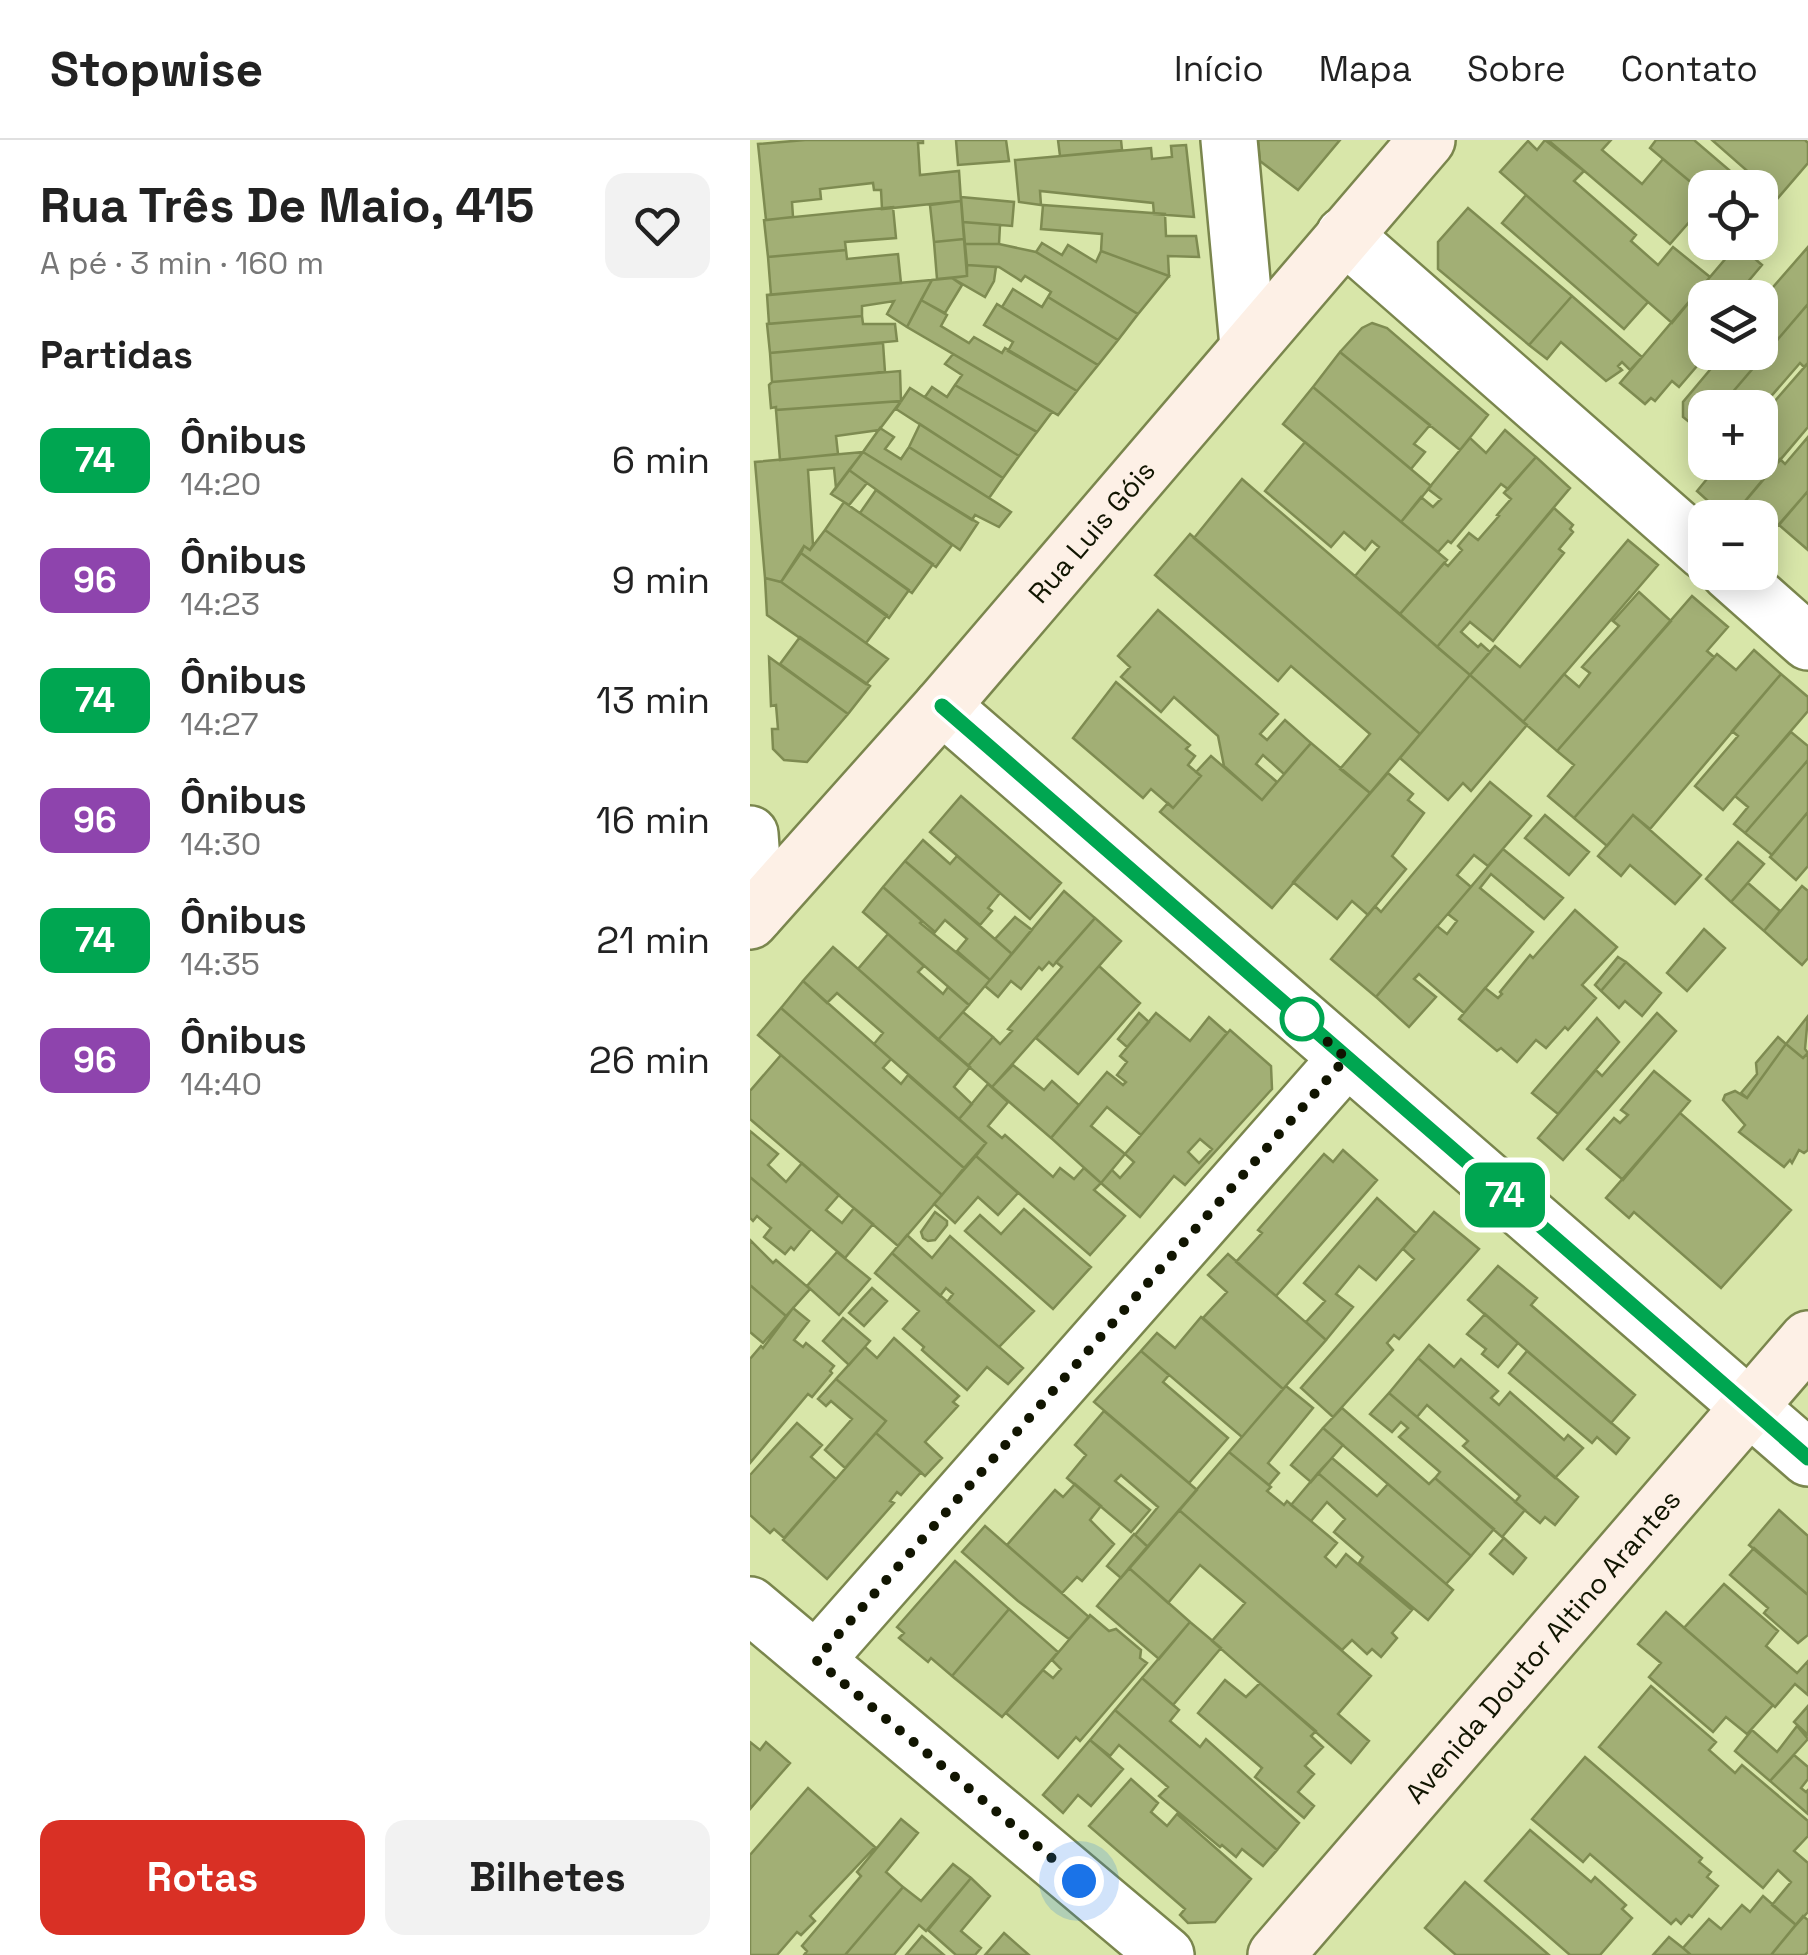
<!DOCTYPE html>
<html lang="pt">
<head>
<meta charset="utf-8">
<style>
  :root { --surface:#fff; --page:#f2f2f2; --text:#222; --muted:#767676; --line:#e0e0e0; --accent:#d93025 }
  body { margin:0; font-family:"Space Grotesk",sans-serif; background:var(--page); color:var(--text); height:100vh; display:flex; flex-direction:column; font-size:38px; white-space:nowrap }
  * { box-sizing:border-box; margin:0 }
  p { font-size:32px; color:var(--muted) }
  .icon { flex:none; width:55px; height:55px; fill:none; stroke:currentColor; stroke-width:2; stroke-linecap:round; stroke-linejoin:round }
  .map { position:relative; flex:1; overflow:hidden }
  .sheet { display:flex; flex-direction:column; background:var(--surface); width:750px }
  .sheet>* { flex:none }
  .badge { padding:0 20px; border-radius:15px; font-size:35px; line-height:65px }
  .tools { position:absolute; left:938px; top:30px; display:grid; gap:20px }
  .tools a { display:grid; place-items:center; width:90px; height:90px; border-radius:20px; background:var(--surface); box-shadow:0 5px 25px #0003; font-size:50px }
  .you { position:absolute; width:50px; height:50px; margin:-25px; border:8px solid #fff; border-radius:50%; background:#1a73e8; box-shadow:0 0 0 15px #1a73e833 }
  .map>.badge { position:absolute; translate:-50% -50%; box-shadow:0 0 0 5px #fff }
  h2 { padding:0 40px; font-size:38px; line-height:90px }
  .round { display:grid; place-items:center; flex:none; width:105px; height:105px; border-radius:20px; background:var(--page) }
  .summary { display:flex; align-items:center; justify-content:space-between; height:170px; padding:0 40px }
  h1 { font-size:48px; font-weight:700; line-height:75px }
  .action { display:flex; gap:20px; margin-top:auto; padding:20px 40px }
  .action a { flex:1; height:115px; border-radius:20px; background:var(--accent); color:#fff; font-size:40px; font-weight:700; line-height:115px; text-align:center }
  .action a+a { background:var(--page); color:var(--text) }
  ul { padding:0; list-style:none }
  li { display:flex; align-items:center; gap:30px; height:120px; padding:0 40px }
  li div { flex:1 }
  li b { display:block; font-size:38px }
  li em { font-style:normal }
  li .badge { min-width:110px; font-weight:700; text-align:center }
  header { display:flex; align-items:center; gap:60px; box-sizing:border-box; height:140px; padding:0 50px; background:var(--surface); border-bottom:2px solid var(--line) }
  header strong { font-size:48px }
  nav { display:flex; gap:55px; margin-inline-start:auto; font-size:35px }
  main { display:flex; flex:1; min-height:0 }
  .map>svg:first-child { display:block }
  .building { fill:#a2af75; stroke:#7e8b51; stroke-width:2.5; fill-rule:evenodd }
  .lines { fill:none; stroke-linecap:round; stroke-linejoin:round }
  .street-casing { stroke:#7a864d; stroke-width:60 }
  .secondary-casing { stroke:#7a864d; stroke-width:60 }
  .street { stroke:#fff; stroke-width:55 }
  .secondary { stroke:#fdf0e6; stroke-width:55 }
  .line-casing { stroke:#fff; stroke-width:22 }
  .line { stroke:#00a651; stroke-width:15 }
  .walk { stroke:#111501; stroke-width:10; stroke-dasharray:0 18 }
  .stop-dot { fill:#fff; stroke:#00a651; stroke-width:5 }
  .labels { text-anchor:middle; stroke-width:8; stroke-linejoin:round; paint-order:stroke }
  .street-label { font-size:28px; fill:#111501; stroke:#e5f3b6 }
</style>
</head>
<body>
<header>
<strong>Stopwise</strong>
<nav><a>Início</a><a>Mapa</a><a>Sobre</a><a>Contato</a></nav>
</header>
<main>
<section class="sheet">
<div class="summary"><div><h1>Rua Três De Maio, 415</h1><p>A pé · 3 min · 160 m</p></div><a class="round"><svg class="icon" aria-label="heart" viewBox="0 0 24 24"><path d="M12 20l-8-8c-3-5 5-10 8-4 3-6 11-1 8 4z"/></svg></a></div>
<h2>Partidas</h2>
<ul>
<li><span class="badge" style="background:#00a651;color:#fff">74</span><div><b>Ônibus</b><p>14:20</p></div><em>6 min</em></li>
<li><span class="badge" style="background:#8e44ad;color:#fff">96</span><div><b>Ônibus</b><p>14:23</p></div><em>9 min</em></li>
<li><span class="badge" style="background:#00a651;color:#fff">74</span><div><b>Ônibus</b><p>14:27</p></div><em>13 min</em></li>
<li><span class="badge" style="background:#8e44ad;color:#fff">96</span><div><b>Ônibus</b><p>14:30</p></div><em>16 min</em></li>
<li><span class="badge" style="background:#00a651;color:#fff">74</span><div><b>Ônibus</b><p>14:35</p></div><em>21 min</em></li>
<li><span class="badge" style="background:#8e44ad;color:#fff">96</span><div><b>Ônibus</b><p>14:40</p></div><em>26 min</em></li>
</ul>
<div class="action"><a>Rotas</a><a>Bilhetes</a></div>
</section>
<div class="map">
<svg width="1058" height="1815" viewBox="0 0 1058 1815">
  <rect width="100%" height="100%" fill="#d8e6a9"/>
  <!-- building -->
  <path class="building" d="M55 0H173V3H168L170 35 209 31 211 61 132 69 131 50H124L123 43 70 49 71 59 42 62 43 77 16 80 8 4Z
    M206 0H256L259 21 208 25Z
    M308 0H371L372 10 310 16Z
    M508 0H590L548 50 510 21Z
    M795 0 834 31 824 41 886 95 881 101 908 125 923 107 960 137 922 183 750 32 778 1 787 10Z
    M798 0H861L852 10 892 44 913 19 955 54V64L920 104Z
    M906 0H944L993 42 1000 34 1028 58 1010 79V48H955V54L900 8Z
    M962 0H1055L1058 3V23L1028 58Z
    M436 5 444 77 404 74 403 63 290 51 291 65 269 62 265 20 401 8 402 19 422 17 421 6Z
    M776 55 898 162 874 189 752 83Z
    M211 57 264 62 262 86 213 82Z
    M211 61 214 99 184 102 180 65Z
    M293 65 415 74 416 96H446L449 117 418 116 419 136 351 111 352 94 291 89Z
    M143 67 146 98 95 102 96 110 18 117 14 80Z
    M718 68 822 156 779 205 688 129V102Z
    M213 82 250 85 249 104H215Z
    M214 99 217 136 187 139 184 102Z
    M292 103 312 115 318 105 346 122 351 111 419 136 388 174 286 112Z
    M215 104H249L286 112 388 174 368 200 298 157 301 152 275 136 271 141 249 127 217 125Z
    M988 104 1012 125 986 156 988 158H955V212H959L929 247 922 241 905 261 901 258 895 264 870 243Z
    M1058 107V164L969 268H955V284L949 290 933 277V262L975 212H1010V162Z
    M96 110 97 119 148 114 151 143 21 155 18 117Z
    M217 125 246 127 244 141 235 157 202 138 217 136Z
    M202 138 212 145 195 173 171 160 182 140Z
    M182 140 157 187 137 174 144 161 112 166V176L19 184 17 155Z
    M263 149 292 167 298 157 368 200 348 225 252 167Z
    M822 156 892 217 880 230 872 222 868 226 872 230 856 241 811 202 797 219 779 205Z
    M171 160 197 175 191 186 219 203 224 197 252 213 255 208 327 251 308 275 157 187Z
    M247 164 348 225 327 251 258 211 263 202 234 185Z
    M1058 164V223L1054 227 1050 223 1010 269 969 268Z
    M112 176 113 184H145L147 201 20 213 17 184Z
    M622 183 637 188 738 275 710 310 590 212 612 188Z
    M133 203 135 232 22 242 20 213Z
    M590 212 680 285 664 304 675 312 661 329 563 247Z
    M203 214 302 272 287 292 205 245 212 235 195 224Z
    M1058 223V287L981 378H977L947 351 971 322H1010V278Z
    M150 231 151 261 26 270V267L21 268 19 245 22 242Z
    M205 245 287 292 269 316 175 257 182 247 197 257Z
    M563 247 681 346 651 382 533 284Z
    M160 248 269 316 253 338 146 269Z
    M151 261 129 290 86 296 88 314 30 320 26 270Z
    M170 284 253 338 239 358 159 307Z
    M130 288 144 297 135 309 151 319 159 307 261 372 249 387 225 375 222 380 113 312Z
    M755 290 786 317 758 349 751 344 701 403 698 401 688 412 651 382 671 357 683 367 691 359 678 349 720 298 736 313Z
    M1058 297V351L1010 406V378H981L1030 319 1035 324Z
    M555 302 697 420 650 474 605 436 629 407 622 401 615 410 594 392 581 407 515 351Z
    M113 312 228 383 210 410 99 330Z
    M113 312 86 348 84 328 58 330 63 405 60 410 54 406 31 442 15 438 5 322Z
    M786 317 820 348 687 507 650 474 694 423 698 426 712 410 708 406 719 393 728 400 749 376 747 375 761 359 754 353Z
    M99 330 117 343 99 365 81 354Z
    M492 339 720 535 670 594 444 398Z
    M126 350 202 405 186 427 110 373Z
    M1058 351V410L1029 385Z
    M94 362 183 424 162 453 75 390Z
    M804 368 823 385 820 389 823 392 809 409 814 413 743 501 720 482 711 492 728 507 731 504 740 512 720 535 687 507Z
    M75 390 159 450 139 478 51 413 54 406 60 410Z
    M440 394 670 594 620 653 590 629 620 594 541 526 528 541 405 435Z
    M878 400 908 425 773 582 720 535 745 506 770 527Z
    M51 413 137 475 116 503 31 442Z
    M15 438 31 442 138 519 116 544 17 475Z
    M889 452 921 481 807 611 773 582 814 534 829 547 840 533 832 527 869 486 863 481Z
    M942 456 978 487 957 511 964 517 824 678 798 656 824 625 807 611Z
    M408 470 528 574 510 594 517 600 535 580 561 603 534 634 513 615 506 624 527 642 512 660 474 626 468 596 424 557 411 572 371 537 380 527 368 516Z
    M50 497 120 546 98 574 30 524Z
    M1004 510 1031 534 900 689 883 675 857 706 824 678 967 514 986 530Z
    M19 517 98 574 57 622 34 620 23 609 22 589H28L26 565 21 566Z
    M1031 534 1058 557V571L973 670 945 646 988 596 982 591Z
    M720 535 777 585 721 651 713 643 698 660 650 618Z
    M366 542 440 605 436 609 445 616 438 625 451 636 423 668 401 649 393 658 323 598Z
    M1041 592 1058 606V620L995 693 984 684 998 667 985 656Z
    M561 603 620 653 522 768 410 672 418 663 423 668 451 636 446 632 461 616 512 660Z
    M1058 620V672L1022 715 995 693Z
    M638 633 663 654 658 660 674 673 642 716 656 729 618 775 602 761 587 779 543 742Z
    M740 642 781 676 738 726 724 715 707 735 721 747 626 857 581 819 625 766 631 772Z
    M211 656 311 743 280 779 180 692Z
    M1058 672V726L1046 740 1020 717Z
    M795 675 839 712 819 735 775 698Z
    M883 675 951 735 925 764 880 725 871 736 848 716Z
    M173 700 200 724 207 716 250 753 238 768 242 771 230 785 155 721Z
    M988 702 1014 724 981 762 956 739Z
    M753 709 813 758 794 779 741 734 730 748 783 792 714 873 669 834 664 839 686 857 659 887 626 857 687 786 697 794 707 781 698 774Z
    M155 721 262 814 240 840 207 811 217 799 195 780 185 792 133 747Z
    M998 743 1030 771 1014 791 981 762Z
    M1052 746 1058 751V818L1052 825 1014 791Z
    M133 747 172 781 170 783 240 840 219 865 113 772Z
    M314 751 345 778 303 826 299 822 292 830 289 827 271 849 261 841 248 857 235 846Z
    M825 770 867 807 832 845 846 858 818 890 815 887 796 908 786 900 767 922 751 908 747 911 709 879 735 848 748 858 752 854 750 852 780 815 783 818Z
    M265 777 282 790 262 814 245 799Z
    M345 778 371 801 242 947 218 926 243 897 250 904 262 891 258 889 312 827 306 822Z
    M954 789 975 808 937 851 917 833Z
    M138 794 174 826 168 832 193 854 198 847 219 865 188 900 108 829Z
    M83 807 220 927 204 947 222 964 209 979 124 904 133 893 87 853 77 863 53 841Z
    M868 817 876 822 851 851 845 845Z
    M876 822 911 853 892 876 875 861 869 868 851 851Z
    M349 826 390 863 328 934 286 898Z
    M53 841 141 919 133 928 151 944 158 935 236 1003 214 1028 31 868Z
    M31 868 214 1028 192 1055 8 895Z
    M213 872 243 897 218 926 188 900Z
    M389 873 399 882 377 907 368 899Z
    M406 873 440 901 459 877 477 893 391 995 357 967 341 986 375 1014 351 1043 301 998 357 932 373 945 376 942 367 935 377 922 370 916Z
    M907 873 926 891 813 1020 788 998 846 930 852 936Z
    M1058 876 1055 909 1058 913 1053 918 1036 904Z
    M847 878 869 902 808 974 782 953Z
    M480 890 521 926 522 949 435 1045 424 1036 390 1077 351 1043 362 1030 370 1038 384 1022 375 1014ZM450 999 462 1009 449 1023 438 1012Z
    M1028 897 1036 904 997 958 991 953 1007 934 1006 923Z
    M1036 904 1053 918 1058 913V1010L1054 1013 1049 1010 1042 1023 1040 1020 1034 1027 989 992 995 985 973 960 975 955 985 951 997 958Z
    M31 915 192 1055 148 1106 0 979V951Z
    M263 925 294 950 302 941 329 965 301 998 242 947Z
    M904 931 940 961 873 1040 837 1009 864 978 870 983 878 975 871 970Z
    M238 944 258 962 238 986 252 998 255 995 303 1037 310 1028 324 1039 334 1028 351 1043 344 1050 375 1076 340 1115 226 1016 236 1003 209 979Z
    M930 973 1041 1070 971 1148 884 1072 879 1078 856 1058Z
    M0 991 28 1014 18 1025 36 1042 52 1023 89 1055 76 1070 92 1083 104 1068 123 1084 95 1118 0 1037Z
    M593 1010 627 1040 526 1156 486 1122 512 1093 508 1090 574 1014 583 1022Z
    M226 1016 268 1053 248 1075 228 1057 205 1083 184 1064Z
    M0 1037 61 1089 44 1110 41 1107 35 1114 14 1097 21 1088 7 1076 3 1081 0 1078Z
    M627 1058 666 1093 626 1140 609 1126 586 1154 603 1167 576 1200 556 1182 575 1161 554 1143Z
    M274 1069 341 1127 303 1169 215 1091 230 1075 251 1094Z
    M185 1072 197 1081V1085L185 1100 178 1101 173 1098 171 1092Z
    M684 1072 729 1109 649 1199 644 1195 637 1203 643 1210 583 1277 551 1248 664 1119 653 1109Z
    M157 1095 182 1118 200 1096 284 1171 249 1207 197 1162 203 1154 196 1148 190 1156 142 1113Z
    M0 1100 23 1123 26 1120 60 1149 36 1176 0 1145Z
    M87 1112 120 1139 89 1175 57 1146Z
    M142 1113 273 1228 258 1244 237 1227 217 1250 172 1210 174 1207 153 1189 169 1171 125 1133Z
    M478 1114 576 1200 533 1249 453 1178 477 1152 458 1135Z
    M748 1126 787 1158 781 1165 885 1255 861 1283 718 1160Z
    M0 1145 36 1176 13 1203 0 1192Z
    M122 1148 137 1161 114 1186 99 1173Z
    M43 1168 59 1181 44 1200 53 1207 56 1203 84 1226 80 1231 82 1233 62 1257 58 1254 0 1323V1219L11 1206 13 1208Z
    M735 1174 768 1203 748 1227 732 1214 736 1209 717 1194Z
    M451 1177 533 1249 492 1297 391 1211 407 1193 425 1208Z
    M93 1178 120 1201 99 1225 73 1201Z
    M144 1198 209 1256 203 1262 208 1266 175 1302 192 1318 175 1336 126 1293 136 1281 86 1239 115 1207 127 1218Z
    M679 1205 704 1227 711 1219 748 1251 741 1258 749 1265 760 1252 814 1300 818 1295 833 1308 805 1338 668 1218Z
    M391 1211 419 1235 413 1242 478 1298 439 1343 344 1262Z
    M777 1211 879 1298 866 1314 847 1297 842 1303 759 1233Z
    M668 1218 828 1357 805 1385 795 1377 790 1383 765 1362 770 1356 713 1306 718 1301 677 1265 667 1277 639 1253Z
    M86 1239 136 1281 95 1328 75 1310 102 1279 81 1261 76 1266 68 1259Z
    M536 1246 563 1268 518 1323 529 1333 519 1345 479 1312Z
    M639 1253 775 1370 752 1397 685 1338 690 1332 649 1297 658 1288 651 1282 642 1292 620 1274Z
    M592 1268 679 1344 685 1338 744 1389 721 1416 573 1288Z
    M354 1271 447 1350 398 1407 385 1395 408 1367 371 1335 365 1341 400 1370 381 1392 317 1338 336 1315 325 1305Z
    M47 1283 72 1305 61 1317 86 1339 34 1398 24 1389 20 1393 0 1375V1335Z
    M573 1288 593 1305 561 1342 541 1325Z
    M126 1293 171 1332 151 1355 147 1352 140 1361 144 1363 77 1439 33 1400Z
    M479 1312 521 1347 517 1351 534 1365 537 1361 587 1403 575 1417 586 1427 596 1414 662 1470 642 1493 647 1498 631 1517 622 1509 617 1514 602 1500 592 1510 429 1370Z
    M582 1318 627 1356 638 1344 721 1416 696 1444 568 1333Z
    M568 1333 703 1450 678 1480 609 1423 613 1417 584 1392 595 1379 577 1362 561 1381 541 1365Z
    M325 1344 351 1366 340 1380 364 1404 332 1441 327 1437 312 1453 257 1405 305 1350 313 1357Z
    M429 1370 621 1536 588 1574 619 1601 601 1623 462 1501 495 1463 450 1425 418 1463 379 1428Z
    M1029 1370 1058 1396V1455L999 1405Z
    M235 1386 339 1477 319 1499 268 1461 212 1412Z
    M384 1394 398 1407 371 1438 357 1426Z
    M754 1398 776 1418 763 1434 740 1414Z
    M1004 1408 1058 1455V1495L1048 1503 1014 1473 1018 1468 980 1435Z
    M205 1421 259 1469 202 1536 181 1518 178 1522 149 1498 154 1493 147 1487Z
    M379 1428 440 1482 409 1519 347 1466Z
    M974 1444 1028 1491 1016 1506 1047 1533 1058 1521V1555L1045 1544 1025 1567 934 1488Z
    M259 1469 308 1512 252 1577 202 1536Z
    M916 1472 1023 1565 997 1594 976 1577 963 1592 899 1537 911 1523 888 1504Z
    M340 1475 359 1491 366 1489 391 1510 390 1518 397 1523 330 1601 326 1597 308 1618 256 1573 293 1530 303 1538 311 1529 302 1520Z
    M440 1482 471 1508 423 1565 392 1538Z
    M392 1538 429 1570 420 1581 450 1607 456 1599 549 1683 527 1710 365 1570Z
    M475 1540 496 1557 510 1543 566 1591 561 1596 573 1607 555 1626 564 1634 548 1652 564 1666 554 1678 505 1637 512 1628 448 1573Z
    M901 1546 966 1602 959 1610 985 1633 992 1625 1058 1681V1696L1044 1711 1058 1723V1772L1046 1785 1022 1765 1041 1742 1028 1730 1013 1748 849 1607Z
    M1058 1566V1595L1044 1582Z
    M365 1570 527 1710 513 1726 492 1709 486 1717 472 1705 470 1707 409 1656 418 1647 369 1605 360 1616 340 1600Z
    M1047 1586 1058 1599 1020 1641 985 1611 1002 1590 1027 1612Z
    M340 1600 373 1629 341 1666 328 1655 313 1673 293 1655Z
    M0 1602 10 1610 16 1602 40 1623 0 1669Z
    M1044 1615 1058 1627V1639L1051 1648 1056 1652 1058 1650V1674L1020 1641Z
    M835 1617 952 1718 949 1722 961 1732 957 1737 968 1746 942 1777 939 1775 931 1784 926 1779 921 1784 840 1714 833 1722 782 1679Z
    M381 1639 408 1663 401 1672 417 1686 427 1674 501 1739 465 1782 438 1783 430 1775 435 1769 339 1686Z
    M58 1648 125 1707 60 1776 65 1781 51 1795 47 1792 27 1815H0V1715Z
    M151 1679 168 1693 136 1732 153 1747 95 1815H54L57 1811 52 1806 111 1736 107 1732Z
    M780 1690 841 1742 845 1737 876 1765 872 1769 882 1778 850 1815H820L735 1741Z
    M203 1724 221 1738 176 1791 169 1785 144 1815H95L153 1747 171 1761Z
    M221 1738 240 1756 211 1791 231 1808 225 1815H206L178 1790Z
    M715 1742 799 1815H706L675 1788Z
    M1013 1756 1046 1785 1021 1815H941L933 1808 959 1779 971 1789 992 1765 1000 1772Z
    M1053 1776 1058 1780V1812L1055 1815H1021Z
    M254 1793 279 1815H235Z
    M172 1796 194 1815H156Z
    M919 1797 933 1808 941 1815H903Z"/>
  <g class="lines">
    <defs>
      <path id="street" d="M479 0 498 206
        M594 95 955 412
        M979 432 1058 502
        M192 566 1058 1318
        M0 694 6 774
        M0 1465 416 1815
        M66 1520 597 918"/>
      <g id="secondary">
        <path id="s1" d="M0 781 192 566 677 0"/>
        <path id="s2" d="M526 1815 1058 1199"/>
      </g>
    </defs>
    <!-- street casing -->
    <use href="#street" class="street-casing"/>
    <!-- secondary casing -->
    <use href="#secondary" class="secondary-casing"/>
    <!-- street -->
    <use href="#street" class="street"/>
    <!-- secondary -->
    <use href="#secondary" class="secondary"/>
  </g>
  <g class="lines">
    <defs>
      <path id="line" d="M192 566 1058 1318"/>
    </defs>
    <!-- line casing -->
    <use href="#line" class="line-casing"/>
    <!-- line -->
    <use href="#line" class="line"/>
    <!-- walk -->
    <path class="walk" d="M329 1741 66 1520 596 918 545 873 552 879"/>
  </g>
  <!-- markers -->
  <circle class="stop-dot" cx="552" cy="879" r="20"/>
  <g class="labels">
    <!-- street labels -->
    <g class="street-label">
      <text dy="10" stroke="none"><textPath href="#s1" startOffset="518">Rua Luis Góis</textPath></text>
      <text dy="10" stroke="none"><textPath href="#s2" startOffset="408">Avenida Doutor Altino Arantes</textPath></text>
    </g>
  </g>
</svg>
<div class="tools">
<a><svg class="icon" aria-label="locate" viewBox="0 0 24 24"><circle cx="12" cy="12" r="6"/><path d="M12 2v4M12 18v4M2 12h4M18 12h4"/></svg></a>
<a><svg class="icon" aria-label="layers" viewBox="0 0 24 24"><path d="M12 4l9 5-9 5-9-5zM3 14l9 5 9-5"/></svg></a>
<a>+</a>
<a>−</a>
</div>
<div class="you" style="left:329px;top:1741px"></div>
<b class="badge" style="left:755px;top:1055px;background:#00a651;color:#fff">74</b>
</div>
</main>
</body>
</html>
